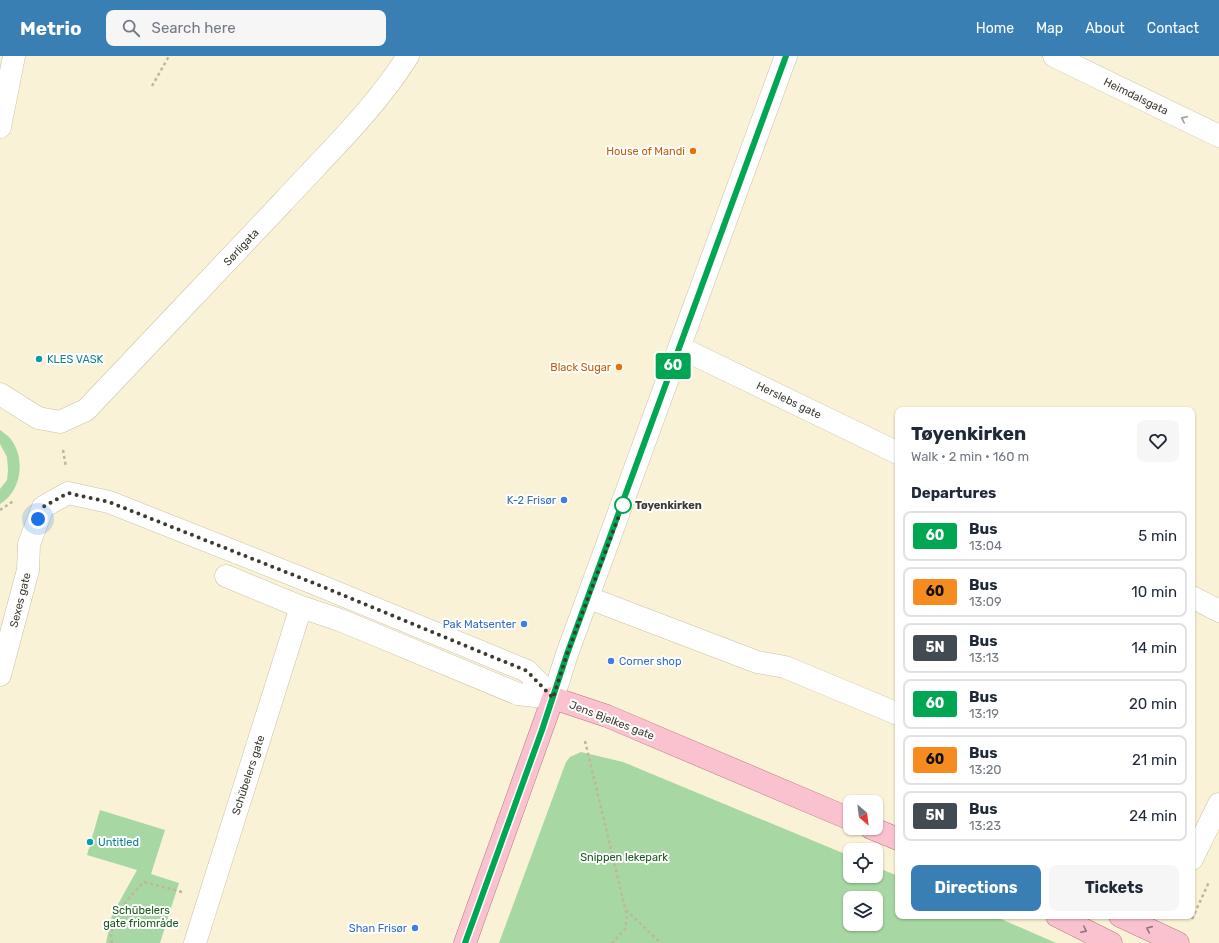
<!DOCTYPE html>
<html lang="en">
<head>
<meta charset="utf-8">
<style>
  :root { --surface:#fff; --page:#f6f6f7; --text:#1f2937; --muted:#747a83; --line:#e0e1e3; --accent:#397fb4 }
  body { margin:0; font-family:Rubik,sans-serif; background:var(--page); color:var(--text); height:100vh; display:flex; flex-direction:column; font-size:15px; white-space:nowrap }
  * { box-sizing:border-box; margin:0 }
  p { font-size:13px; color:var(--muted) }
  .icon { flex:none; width:22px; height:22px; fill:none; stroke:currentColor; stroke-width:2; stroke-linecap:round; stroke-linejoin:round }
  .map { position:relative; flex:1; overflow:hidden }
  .details { position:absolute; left:895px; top:351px; width:300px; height:512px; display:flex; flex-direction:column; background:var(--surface); border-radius:8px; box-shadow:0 1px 3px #0004 }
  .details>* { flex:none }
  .badge { padding:0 8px; border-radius:3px; font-size:14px; line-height:26px }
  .needle { width:26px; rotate:152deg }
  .controls { position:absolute; left:843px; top:739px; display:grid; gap:8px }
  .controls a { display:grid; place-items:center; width:40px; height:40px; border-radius:8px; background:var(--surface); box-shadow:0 1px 3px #0004; font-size:20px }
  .you { position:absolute; width:20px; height:20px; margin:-10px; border:3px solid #fff; border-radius:50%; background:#1a73e8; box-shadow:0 0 0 6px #1a73e833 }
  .map>.badge { position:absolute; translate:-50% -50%; box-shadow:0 0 0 2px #fff }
  h2 { padding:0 16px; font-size:15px; line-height:36px }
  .round { display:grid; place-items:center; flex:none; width:42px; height:42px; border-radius:8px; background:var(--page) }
  .summary { display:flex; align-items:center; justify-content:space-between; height:68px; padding:0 16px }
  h1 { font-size:19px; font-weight:700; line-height:30px }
  .primary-button { display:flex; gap:8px; margin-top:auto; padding:8px 16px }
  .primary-button a { flex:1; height:46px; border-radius:8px; background:var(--accent); color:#fff; font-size:16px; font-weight:700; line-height:46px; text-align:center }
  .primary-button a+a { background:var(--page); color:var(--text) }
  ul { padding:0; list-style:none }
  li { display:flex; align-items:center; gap:12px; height:50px; margin:0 8px 6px; padding:0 8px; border:2px solid var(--line); border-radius:8px }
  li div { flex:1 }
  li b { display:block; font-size:15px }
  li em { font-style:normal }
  li .badge { min-width:44px; font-weight:700; text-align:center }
  header { display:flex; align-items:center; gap:24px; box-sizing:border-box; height:56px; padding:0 20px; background:var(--accent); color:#fff }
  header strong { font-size:19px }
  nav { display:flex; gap:22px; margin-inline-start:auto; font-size:14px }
  .search { width:280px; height:36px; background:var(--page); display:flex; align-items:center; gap:10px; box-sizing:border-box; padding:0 14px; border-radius:8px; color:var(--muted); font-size:15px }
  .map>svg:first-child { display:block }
  .green { fill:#a7d7a3; fill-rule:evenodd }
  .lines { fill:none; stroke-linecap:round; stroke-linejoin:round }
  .minor-casing { stroke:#c9c2a7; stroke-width:23 }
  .major-casing { stroke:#b67882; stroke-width:23 }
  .path { stroke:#bdb7a0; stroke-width:2.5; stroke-dasharray:3 3; stroke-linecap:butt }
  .minor { stroke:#fff; stroke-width:22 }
  .major { stroke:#fac2cf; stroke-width:22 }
  .oneway { stroke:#9e9c97 }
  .oneway2 { stroke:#927777 }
  .line-casing { stroke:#fff; stroke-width:9 }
  .line { stroke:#00a651; stroke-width:6 }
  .walk { stroke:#3d3a2f; stroke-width:4; stroke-dasharray:0 7.2 }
  .food-dot { fill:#e8710a; stroke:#fff; stroke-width:1.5 }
  .culture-dot { fill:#0f9aa8; stroke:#fff; stroke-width:1.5 }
  .shop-dot { fill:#3f7fe0; stroke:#fff; stroke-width:1.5 }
  .stop-dot { fill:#fff; stroke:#00a651; stroke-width:2 }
  .labels { text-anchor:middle; stroke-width:4; stroke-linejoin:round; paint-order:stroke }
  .street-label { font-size:11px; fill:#3d3a2f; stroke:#fff }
  .food-label { font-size:11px; fill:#c56008; stroke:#fff; text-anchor:end }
  .culture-label { font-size:11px; fill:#0d838f; stroke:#fff; text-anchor:start }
  .shop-label { font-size:11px; fill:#366cbe; stroke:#fff; text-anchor:end }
  .stop-label { font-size:11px; font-weight:bold; fill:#3d3a2f; stroke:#fff; text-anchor:start }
  .park-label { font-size:11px; fill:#19591a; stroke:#fff }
</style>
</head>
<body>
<header>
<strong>Metrio</strong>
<div class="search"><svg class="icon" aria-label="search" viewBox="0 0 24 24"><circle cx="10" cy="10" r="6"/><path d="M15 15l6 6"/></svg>Search here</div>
<nav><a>Home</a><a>Map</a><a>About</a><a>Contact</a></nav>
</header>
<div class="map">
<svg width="1219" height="887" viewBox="0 0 1219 887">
  <rect width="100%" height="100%" fill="#faf2d6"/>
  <!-- green -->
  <path class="green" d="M0 374C3 376 7 379 10 382 26 402 22 435 0 448V433L7 424 8 414 7 401 0 388Z
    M581 696 623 706 850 800V820H876V811L898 820V860H994L1056 887H499L566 706 570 701ZM850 842H876V868H850Z
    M100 754 165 774 151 818 179 827 160 887H106L112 859 137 814 87 799Z"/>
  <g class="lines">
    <defs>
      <path id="minor" d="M1054 0 1219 80
        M0 71 14 0
        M681 292 898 397
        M0 338 38 362 60 366 86 354C151 285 217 216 282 147 325 100 374 54 408 0
        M226 520 301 551 340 564 518 638 553 642
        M1192 541 1219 555
        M589 542 757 606 785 611 898 658
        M0 619 28 514 29 488 43 451 68 437 109 446 306 524 527 615 553 642
        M553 642 567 598 786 0
        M1192 803 1219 748
        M195 887 301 551"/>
      <path id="major" d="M871 772 898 783
        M1057 860 1111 887
        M1120 860 1178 887
        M465 887 553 642 607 660 850 763"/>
    </defs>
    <!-- minor casing -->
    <use href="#minor" class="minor-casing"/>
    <!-- major casing -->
    <use href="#major" class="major-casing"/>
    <!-- path -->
    <path class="path" d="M152 30 169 0
      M63 394 66 411
      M0 454 15 444
      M585 685 627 860 625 873 612 887
      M626 854 661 887
      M1192 863 1209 826
      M112 887C106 865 130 840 144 826L182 836"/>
    <!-- minor -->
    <use href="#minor" class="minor"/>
    <!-- major -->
    <use href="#major" class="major"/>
  </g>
  <!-- one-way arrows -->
  <defs><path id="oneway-chevron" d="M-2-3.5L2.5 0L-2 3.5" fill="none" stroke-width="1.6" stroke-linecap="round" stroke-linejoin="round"/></defs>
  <use class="oneway" href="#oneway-chevron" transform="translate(1184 63) rotate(-154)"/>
  <g class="oneway2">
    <use href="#oneway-chevron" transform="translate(1149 873) rotate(-156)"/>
    <use href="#oneway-chevron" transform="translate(1084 874) rotate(27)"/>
  </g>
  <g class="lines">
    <defs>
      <path id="line" d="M465 887 542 674 567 598 786 0"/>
    </defs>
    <!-- line casing -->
    <use href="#line" class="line-casing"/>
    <!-- line -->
    <use href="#line" class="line"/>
    <!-- walk -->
    <path class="walk" d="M38 463 43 451 68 437 109 446 306 524 527 615 553 642 567 598 623 449"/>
  </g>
  <!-- markers -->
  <g class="food-dot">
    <circle cx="693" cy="95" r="4"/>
    <circle cx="619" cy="311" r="4"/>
  </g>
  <g class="culture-dot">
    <circle cx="39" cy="303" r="4"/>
    <circle cx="90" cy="786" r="4"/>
  </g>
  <g class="shop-dot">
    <circle cx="564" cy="444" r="4"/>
    <circle cx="524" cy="568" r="4"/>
    <circle cx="611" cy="605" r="4"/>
    <circle cx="415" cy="872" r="4"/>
  </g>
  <circle class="stop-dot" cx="623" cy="449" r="8"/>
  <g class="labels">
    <!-- street labels -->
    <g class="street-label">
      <text transform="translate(1136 40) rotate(26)" y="4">Heimdalsgata</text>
      <text transform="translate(241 191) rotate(-47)" y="4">Sørligata</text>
      <text transform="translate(789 344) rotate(26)" y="4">Herslebs gate</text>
      <text transform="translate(20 544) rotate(-76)" y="4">Sexes gate</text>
      <text transform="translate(612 664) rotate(21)" y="4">Jens Bjelkes gate</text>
      <text transform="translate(248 719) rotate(-72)" y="4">Schübelers gate</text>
    </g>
    <!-- food labels -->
    <g class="food-label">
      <text x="685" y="99">House of Mandi</text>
      <text x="611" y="315">Black Sugar</text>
    </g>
    <!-- culture labels -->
    <g class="culture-label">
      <text x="47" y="307">KLES VASK</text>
      <text x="98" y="790">Untitled</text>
    </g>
    <!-- shop labels -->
    <g class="shop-label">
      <text x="556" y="448">K-2 Frisør</text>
      <text x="516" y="572">Pak Matsenter</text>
      <text x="619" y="609" text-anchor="start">Corner shop</text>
      <text x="407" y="876">Shan Frisør</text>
    </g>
    <!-- stop labels -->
    <g class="stop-label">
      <text x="635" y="453">Tøyenkirken</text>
    </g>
    <!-- park labels -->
    <g class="park-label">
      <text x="624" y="805">Snippen lekepark</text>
      <text x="141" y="858">Schübelers<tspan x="141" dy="13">gate friområde</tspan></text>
    </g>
  </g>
</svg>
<div class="controls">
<a><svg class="needle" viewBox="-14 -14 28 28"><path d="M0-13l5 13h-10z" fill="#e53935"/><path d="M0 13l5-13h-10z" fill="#747a83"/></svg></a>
<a><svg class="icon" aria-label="locate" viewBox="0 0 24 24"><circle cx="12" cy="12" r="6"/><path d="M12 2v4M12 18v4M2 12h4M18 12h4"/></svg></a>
<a><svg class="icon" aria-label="layers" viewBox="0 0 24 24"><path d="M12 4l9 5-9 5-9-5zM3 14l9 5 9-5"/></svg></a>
</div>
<div class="you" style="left:38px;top:463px"></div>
<b class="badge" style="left:673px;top:310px;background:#00a651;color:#fff">60</b>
<section class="details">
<div class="summary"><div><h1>Tøyenkirken</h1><p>Walk · 2 min · 160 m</p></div><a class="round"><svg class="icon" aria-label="heart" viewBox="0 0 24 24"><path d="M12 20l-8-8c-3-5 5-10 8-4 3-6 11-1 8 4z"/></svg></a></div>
<h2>Departures</h2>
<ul>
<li><span class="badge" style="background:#00a651;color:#fff">60</span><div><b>Bus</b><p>13:04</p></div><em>5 min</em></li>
<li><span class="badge" style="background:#f68b1f;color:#111">60</span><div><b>Bus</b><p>13:09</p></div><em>10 min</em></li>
<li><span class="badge" style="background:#424a52;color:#fff">5N</span><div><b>Bus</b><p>13:13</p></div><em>14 min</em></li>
<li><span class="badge" style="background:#00a651;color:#fff">60</span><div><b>Bus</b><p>13:19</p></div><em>20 min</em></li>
<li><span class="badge" style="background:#f68b1f;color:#111">60</span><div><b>Bus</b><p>13:20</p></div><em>21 min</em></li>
<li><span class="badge" style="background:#424a52;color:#fff">5N</span><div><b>Bus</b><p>13:23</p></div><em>24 min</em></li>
</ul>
<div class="primary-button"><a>Directions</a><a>Tickets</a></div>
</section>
</div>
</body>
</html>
